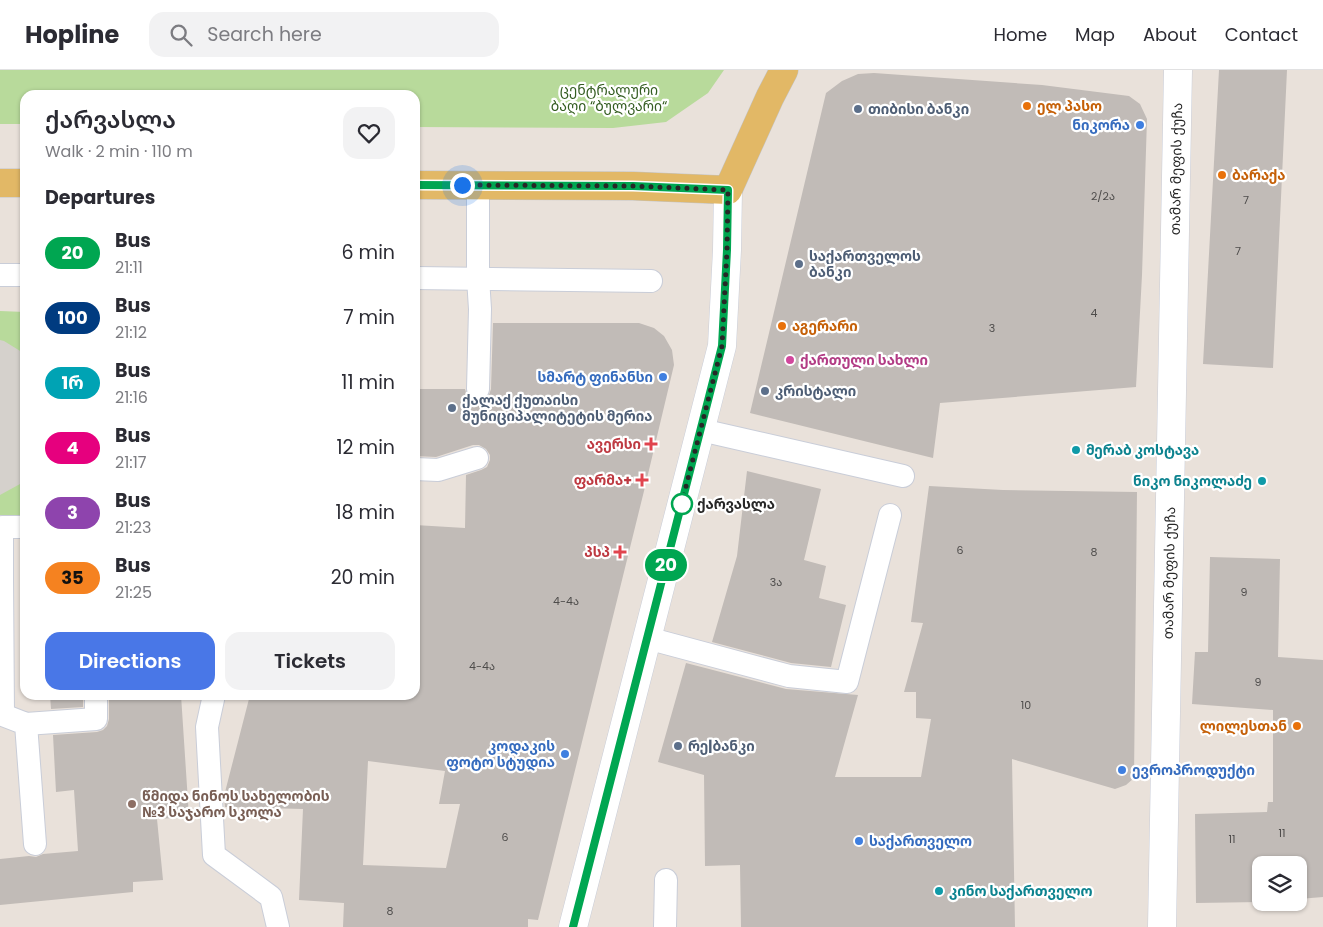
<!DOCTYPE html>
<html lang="en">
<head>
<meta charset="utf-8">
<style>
  :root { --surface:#fff; --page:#f2f2f3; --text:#2b2b33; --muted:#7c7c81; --line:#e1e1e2; --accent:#4977e7 }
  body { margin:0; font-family:Poppins,"Noto Sans Georgian",sans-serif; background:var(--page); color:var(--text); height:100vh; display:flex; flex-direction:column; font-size:19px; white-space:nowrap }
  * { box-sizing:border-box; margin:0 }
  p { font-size:16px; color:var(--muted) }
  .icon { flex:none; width:28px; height:28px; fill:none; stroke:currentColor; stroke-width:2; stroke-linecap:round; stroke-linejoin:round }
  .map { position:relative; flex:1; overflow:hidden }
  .details { position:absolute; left:20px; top:20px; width:400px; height:610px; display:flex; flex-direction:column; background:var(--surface); border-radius:15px; box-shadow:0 1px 4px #0004 }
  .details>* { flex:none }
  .badge { padding:0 10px; border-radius:16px; font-size:18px; line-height:32px }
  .tools { position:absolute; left:1252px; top:786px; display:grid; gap:10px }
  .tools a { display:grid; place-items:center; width:55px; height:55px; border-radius:10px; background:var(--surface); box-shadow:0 1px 4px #0004; font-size:25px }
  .you { position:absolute; width:25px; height:25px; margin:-12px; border:4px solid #fff; border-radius:50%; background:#1a73e8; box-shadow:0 0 0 8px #1a73e833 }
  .map>.badge { position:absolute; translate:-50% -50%; box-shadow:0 0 0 2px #fff }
  h2 { padding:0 25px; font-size:19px; line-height:45px }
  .round { display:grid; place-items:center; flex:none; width:52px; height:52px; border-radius:15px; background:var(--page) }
  .summary { display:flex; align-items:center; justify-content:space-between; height:85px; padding:0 25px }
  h1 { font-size:24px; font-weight:600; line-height:38px }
  .button { display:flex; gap:10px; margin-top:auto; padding:10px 25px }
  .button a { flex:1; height:58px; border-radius:15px; background:var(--accent); color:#fff; font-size:20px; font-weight:600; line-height:58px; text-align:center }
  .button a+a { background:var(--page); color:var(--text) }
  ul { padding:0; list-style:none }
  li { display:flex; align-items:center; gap:15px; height:65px; padding:0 25px }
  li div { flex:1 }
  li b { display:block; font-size:19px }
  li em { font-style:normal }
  li .badge { min-width:55px; font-weight:700; text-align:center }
  header { display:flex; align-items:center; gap:30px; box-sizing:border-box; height:70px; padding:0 25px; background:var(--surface); border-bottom:1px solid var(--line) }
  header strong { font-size:24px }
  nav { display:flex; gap:28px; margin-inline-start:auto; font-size:18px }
  .search { width:350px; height:45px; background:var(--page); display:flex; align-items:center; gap:12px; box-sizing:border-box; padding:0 18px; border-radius:15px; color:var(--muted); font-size:19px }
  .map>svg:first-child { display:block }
  .green { fill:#b8da9b }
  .plaza { fill:#d5d1cc }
  .building { fill:#c1bbb7; fill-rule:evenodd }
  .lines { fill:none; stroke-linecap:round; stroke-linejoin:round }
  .lane-casing { stroke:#c9cdd8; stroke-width:24 }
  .secondary-casing { stroke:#c9cdd8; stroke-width:29 }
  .primary-casing { stroke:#c3c3c3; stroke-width:29 }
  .lane { stroke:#fff; stroke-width:22 }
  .secondary { stroke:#fff; stroke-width:28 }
  .primary { stroke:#e2b866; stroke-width:28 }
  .line-casing { stroke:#fff; stroke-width:11 }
  .line { stroke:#00a651; stroke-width:8 }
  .walk { stroke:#272727; stroke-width:5; stroke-dasharray:0 9 }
  .food-dot { fill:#e8710a; stroke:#fff; stroke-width:2 }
  .service-dot { fill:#5c6f8a; stroke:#fff; stroke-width:2 }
  .shop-dot { fill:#3f7fe0; stroke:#fff; stroke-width:2 }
  .hotel-dot { fill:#d1479c; stroke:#fff; stroke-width:2 }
  .health-dot { fill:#e0444e; stroke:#fff; stroke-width:2 }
  .culture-dot { fill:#0f9aa8; stroke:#fff; stroke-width:2 }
  .stop-dot { fill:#fff; stroke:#00a651; stroke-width:2.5 }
  .education-dot { fill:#8d6e63; stroke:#fff; stroke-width:2 }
  .labels { text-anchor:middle; stroke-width:4.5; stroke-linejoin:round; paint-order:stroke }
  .number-label { font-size:11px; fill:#4e4c4b }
  .park-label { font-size:14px; fill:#335c20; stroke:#fff }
  .food-label { font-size:14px; font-weight:bold; fill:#c56008; stroke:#fff; text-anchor:start }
  .service-label { font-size:14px; font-weight:bold; fill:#4e5e75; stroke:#fff; text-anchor:start }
  .shop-label { font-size:14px; font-weight:bold; fill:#366cbe; stroke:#fff; text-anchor:end }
  .street-label { font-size:14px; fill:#272727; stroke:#fff }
  .hotel-label { font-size:14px; font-weight:bold; fill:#b23c85; stroke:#fff; text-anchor:start }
  .health-label { font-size:14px; font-weight:bold; fill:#be3a42; stroke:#fff; text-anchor:end }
  .culture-label { font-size:14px; font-weight:bold; fill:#0d838f; stroke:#fff; text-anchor:start }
  .stop-label { font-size:14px; font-weight:bold; fill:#272727; stroke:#fff; text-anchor:start }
  .education-label { font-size:14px; font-weight:bold; fill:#785e54; stroke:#fff; text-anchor:start }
</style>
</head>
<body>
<header>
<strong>Hopline</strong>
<div class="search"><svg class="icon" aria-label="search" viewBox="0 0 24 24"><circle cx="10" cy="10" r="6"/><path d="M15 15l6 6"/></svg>Search here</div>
<nav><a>Home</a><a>Map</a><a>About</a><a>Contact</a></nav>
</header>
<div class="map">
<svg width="1323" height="857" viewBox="0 0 1323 857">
  <rect width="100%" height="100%" fill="#e9e1da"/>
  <!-- green -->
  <path class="green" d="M0 0H724L708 23 666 52 613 58 415 57V25H25V54H0Z
    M0 241 25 242V446L0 445Z"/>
  <!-- plaza -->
  <path class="plaza" d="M0 270 4 271 25 284V410L20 414 0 425Z"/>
  <!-- building -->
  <path class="building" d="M1219 0H1287L1273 298 1203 294Z
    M874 3 1042 15 1129 26 1140 34 1147 49 1142 205 1136 317 940 333 933 388 750 343 826 23 842 11 858 4Z
    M493 253H639L654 258 664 266 672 280 674 295 644 421 538 850 528 849V857H343L344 833 299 830 303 739 225 737 224 726 250 625H415V455L465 458 466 405 481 400 487 397 490 390V385L486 379 479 375H473L436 387 415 386V319H465L467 326 472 330 478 332 485 330 489 325 491 319ZM368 691 445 701 439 734H460L446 798 363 795Z
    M747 401 821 419 804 490 826 496 819 528 846 535 831 597 791 593 712 572 737 486Z
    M929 416 1003 420 1137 422 1134 708 1126 715 1115 719 1012 689 1015 857H741L740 795 705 796 704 705 658 692 686 593 786 619 858 625 835 707H921L931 649 916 648V622H904L923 553 911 552Z
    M1210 487 1280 489 1278 587 1323 590V827L1299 829V795H1261V832L1196 833 1195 744 1267 742 1268 732H1273V640L1192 634 1195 582H1208Z
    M50 625H83V637L51 639Z
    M109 625H181L189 747 157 749 163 810 133 812V822L0 835V789L29 786 36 787 43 784 78 781 74 720 56 722 53 665 97 662 103 660 107 656 109 649Z"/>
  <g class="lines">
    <defs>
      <path id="lane" d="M478 115V208L480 239 478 319
        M0 205H25
        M415 208 651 211
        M701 360 903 406
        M415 399 438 400 477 388
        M0 509H2L3 645 26 654 35 774
        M2 509V457H25
        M647 568 789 606 847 612 890 445
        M214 625 207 657 214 785 271 827 278 857
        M26 654 96 649V625
        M665 857 666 810"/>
      <path id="secondary" d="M573 857 722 276 727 180 728 120
        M1162 857 1178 0"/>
      <path id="primary" d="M0 113H25
        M415 115 633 116 728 120 770 27 784 0"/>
    </defs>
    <!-- lane casing -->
    <use href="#lane" class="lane-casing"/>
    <!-- secondary casing -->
    <use href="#secondary" class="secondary-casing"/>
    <!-- primary casing -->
    <use href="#primary" class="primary-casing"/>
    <!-- lane -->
    <use href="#lane" class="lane"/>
    <!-- secondary -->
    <use href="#secondary" class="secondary"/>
    <!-- primary -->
    <use href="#primary" class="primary"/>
  </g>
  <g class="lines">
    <defs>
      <path id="line" d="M415 115 633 116 728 120 727 180 722 276 573 857"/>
    </defs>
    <!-- line casing -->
    <use href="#line" class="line-casing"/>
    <!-- line -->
    <use href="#line" class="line"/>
    <!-- walk -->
    <path class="walk" d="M462 115 633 116 728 120 727 180 722 276 681 436 682 434"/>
  </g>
  <!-- markers -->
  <g class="food-dot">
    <circle cx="1027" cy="36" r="5"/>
    <circle cx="1222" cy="105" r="5"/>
    <circle cx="782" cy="256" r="5"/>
    <circle cx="1297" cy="656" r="5"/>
  </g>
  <g class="service-dot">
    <circle cx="858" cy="39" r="5"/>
    <circle cx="799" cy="194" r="5"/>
    <circle cx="765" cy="321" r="5"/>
    <circle cx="452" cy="338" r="5"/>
    <circle cx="678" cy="676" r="5"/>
  </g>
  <g class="shop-dot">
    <circle cx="1140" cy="55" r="5"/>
    <circle cx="663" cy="307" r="5"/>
    <circle cx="565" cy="684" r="5"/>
    <circle cx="1122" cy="700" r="5"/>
    <circle cx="859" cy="771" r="5"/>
  </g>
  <circle class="hotel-dot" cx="790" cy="290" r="5"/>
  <g class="health-dot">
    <path d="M648.5 366.5h5v5h5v5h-5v5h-5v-5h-5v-5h5z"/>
    <path d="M639.5 402.5h5v5h5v5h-5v5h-5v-5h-5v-5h5z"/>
    <path d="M617.5 474.5h5v5h5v5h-5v5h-5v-5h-5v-5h5z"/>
  </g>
  <g class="culture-dot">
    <circle cx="1076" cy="380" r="5"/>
    <circle cx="1262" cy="411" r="5"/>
    <circle cx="939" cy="821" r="5"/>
  </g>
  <circle class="stop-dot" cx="682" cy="434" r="10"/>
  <circle class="education-dot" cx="132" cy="734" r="5"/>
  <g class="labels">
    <!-- number labels -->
    <g class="number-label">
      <text x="1103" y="130">2/2ა</text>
      <text x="1246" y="134">7</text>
      <text x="1238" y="185">7</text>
      <text x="1094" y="247">4</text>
      <text x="992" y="262">3</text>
      <text x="960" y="484">6</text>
      <text x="1094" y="486">8</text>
      <text x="776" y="516">3ა</text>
      <text x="1244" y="526">9</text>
      <text x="566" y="535">4-4ა</text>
      <text x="482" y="600">4-4ა</text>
      <text x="1258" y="616">9</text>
      <text x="1026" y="639">10</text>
      <text x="1282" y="767">11</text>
      <text x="505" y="771">6</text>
      <text x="1232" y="773">11</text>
      <text x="390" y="845">8</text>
    </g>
    <!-- park labels -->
    <g class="park-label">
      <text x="609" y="25">ცენტრალური<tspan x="609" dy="16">ბაღი “ბულვარი“</tspan></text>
    </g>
    <!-- food labels -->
    <g class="food-label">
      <text x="1037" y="41">ელ პასო</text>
      <text x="1232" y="110">ბარაქა</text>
      <text x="792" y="261">აგერარი</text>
      <text x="1287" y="661" text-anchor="end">ლილესთან</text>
    </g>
    <!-- service labels -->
    <g class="service-label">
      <text x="868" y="44">თიბისი ბანკი</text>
      <text x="809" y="191">საქართველოს<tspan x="809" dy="16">ბანკი</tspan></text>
      <text x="775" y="326">კრისტალი</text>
      <text x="462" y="335">ქალაქ ქუთაისი<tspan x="462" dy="16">მუნიციპალიტეტის მერია</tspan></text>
      <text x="688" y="681">რე|ბანკი</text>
    </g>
    <!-- shop labels -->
    <g class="shop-label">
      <text x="1130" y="60">ნიკორა</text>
      <text x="653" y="312">სმარტ ფინანსი</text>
      <text x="555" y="681">კოდაკის<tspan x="555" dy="16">ფოტო სტუდია</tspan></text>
      <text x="1132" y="705" text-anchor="start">ევროპროდუქტი</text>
      <text x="869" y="776" text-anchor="start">საქართველო</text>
    </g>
    <!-- street labels -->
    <g class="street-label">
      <text transform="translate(1176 99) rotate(-89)" y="5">თამარ მეფის ქუჩა</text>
      <text transform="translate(1169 503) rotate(-89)" y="5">თამარ მეფის ქუჩა</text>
    </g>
    <!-- hotel labels -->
    <g class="hotel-label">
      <text x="800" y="295">ქართული სახლი</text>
    </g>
    <!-- health labels -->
    <g class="health-label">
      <text x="641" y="379">ავერსი</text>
      <text x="632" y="415">ფარმა+</text>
      <text x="610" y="487">პსპ</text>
    </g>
    <!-- culture labels -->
    <g class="culture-label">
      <text x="1086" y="385">მერაბ კოსტავა</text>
      <text x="1252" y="416" text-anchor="end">ნიკო ნიკოლაძე</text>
      <text x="949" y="826">კინო საქართველო</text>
    </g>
    <!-- stop labels -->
    <g class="stop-label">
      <text x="697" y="439">ქარვასლა</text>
    </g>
    <!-- education labels -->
    <g class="education-label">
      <text x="142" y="731">წმიდა ნინოს სახელობის<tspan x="142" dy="16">№3 საჯარო სკოლა</tspan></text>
    </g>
  </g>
</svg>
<div class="tools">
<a><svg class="icon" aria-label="layers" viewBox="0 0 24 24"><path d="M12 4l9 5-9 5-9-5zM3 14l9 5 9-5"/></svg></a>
</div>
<div class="you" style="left:462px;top:115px"></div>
<b class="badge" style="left:666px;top:495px;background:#00a651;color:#fff">20</b>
<section class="details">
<div class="summary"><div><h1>ქარვასლა</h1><p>Walk · 2 min · 110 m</p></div><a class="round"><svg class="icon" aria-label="heart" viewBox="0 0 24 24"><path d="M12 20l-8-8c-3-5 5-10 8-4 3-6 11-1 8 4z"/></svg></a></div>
<h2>Departures</h2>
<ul>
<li><span class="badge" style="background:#00a651;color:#fff">20</span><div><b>Bus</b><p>21:11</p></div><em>6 min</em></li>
<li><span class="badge" style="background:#003b80;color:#fff">100</span><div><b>Bus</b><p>21:12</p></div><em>7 min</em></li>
<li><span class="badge" style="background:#00a3b4;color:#fff">1რ</span><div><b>Bus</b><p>21:16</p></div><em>11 min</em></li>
<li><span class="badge" style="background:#e6007e;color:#fff">4</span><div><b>Bus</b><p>21:17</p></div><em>12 min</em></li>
<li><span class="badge" style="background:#8e44ad;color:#fff">3</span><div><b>Bus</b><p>21:23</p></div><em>18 min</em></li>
<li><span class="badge" style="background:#f58220;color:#111">35</span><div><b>Bus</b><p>21:25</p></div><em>20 min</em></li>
</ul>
<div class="button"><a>Directions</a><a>Tickets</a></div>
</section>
</div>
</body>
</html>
